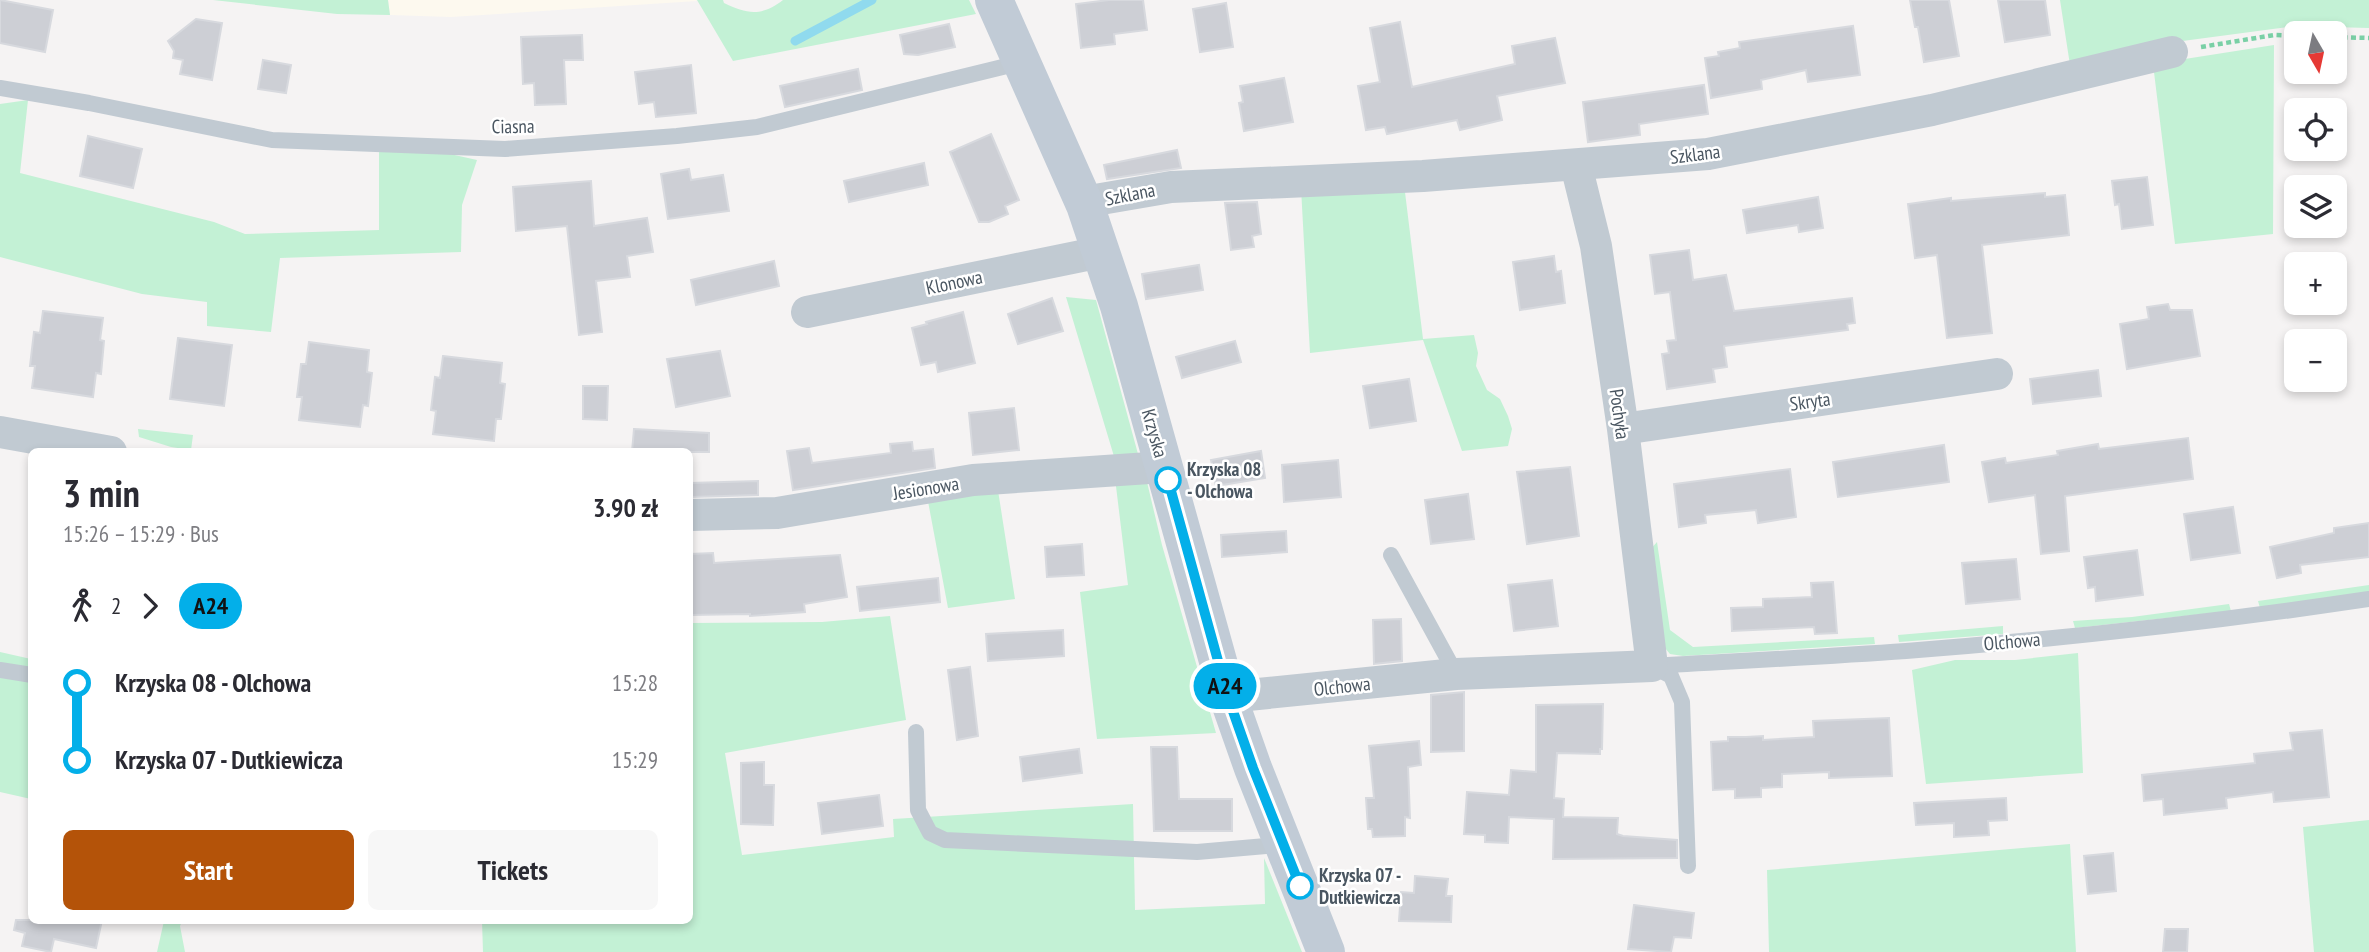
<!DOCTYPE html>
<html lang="en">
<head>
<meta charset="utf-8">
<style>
  :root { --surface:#fff; --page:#f7f7f7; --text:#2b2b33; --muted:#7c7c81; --accent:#b45309 }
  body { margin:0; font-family:"PT Sans Narrow",sans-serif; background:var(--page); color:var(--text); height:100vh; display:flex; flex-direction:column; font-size:26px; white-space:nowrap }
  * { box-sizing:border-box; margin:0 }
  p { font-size:23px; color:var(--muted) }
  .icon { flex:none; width:38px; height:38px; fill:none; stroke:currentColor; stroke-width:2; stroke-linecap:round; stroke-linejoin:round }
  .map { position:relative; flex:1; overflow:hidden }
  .panel { position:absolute; left:28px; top:448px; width:665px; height:476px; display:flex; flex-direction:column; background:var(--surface); border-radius:10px; box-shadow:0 4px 10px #0003 }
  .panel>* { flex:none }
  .badge { padding:0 14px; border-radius:23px; font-size:24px; line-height:46px }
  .needle { width:46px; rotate:171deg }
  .fabs { position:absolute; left:2284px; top:21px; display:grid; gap:14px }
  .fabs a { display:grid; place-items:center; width:63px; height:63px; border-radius:10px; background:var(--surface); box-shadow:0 4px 10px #0003; font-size:35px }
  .map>.badge { position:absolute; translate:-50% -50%; box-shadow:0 0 0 4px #fff }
  .legs { display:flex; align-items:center; gap:10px; height:77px; padding:0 35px; font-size:23px }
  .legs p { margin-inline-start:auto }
  .overview { display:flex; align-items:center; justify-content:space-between; height:119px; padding:0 35px }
  h1 { font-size:38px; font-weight:600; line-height:52px }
  .action { display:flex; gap:14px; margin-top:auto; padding:14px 35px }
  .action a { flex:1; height:80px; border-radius:10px; background:var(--accent); color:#fff; font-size:28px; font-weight:600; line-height:80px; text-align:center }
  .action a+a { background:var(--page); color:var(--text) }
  ul { padding:0 35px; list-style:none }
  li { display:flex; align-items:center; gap:24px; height:77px; font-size:26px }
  li i { display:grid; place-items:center; width:10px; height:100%; margin:0 9px; background:currentColor }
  li i::after { content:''; width:18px; height:18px; margin:-9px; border:5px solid; border-radius:50%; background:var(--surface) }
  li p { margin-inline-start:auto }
  li:first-child i { background:linear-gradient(#0000 50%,currentColor 0) }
  li:last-child i { background:linear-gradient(currentColor 50%,#0000 0) }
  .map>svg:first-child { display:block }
  .commercial { fill:#fdf9ef }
  .green { fill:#c3f1d5 }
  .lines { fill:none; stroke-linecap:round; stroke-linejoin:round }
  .stream { stroke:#90daee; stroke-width:9 }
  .building { fill:#cdcfd5; stroke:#d7d9de; stroke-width:2 }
  .path { stroke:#7ad0a6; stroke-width:4.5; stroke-dasharray:5 3.5; stroke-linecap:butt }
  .lane { stroke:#c1cad2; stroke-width:16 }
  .street { stroke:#c1cad2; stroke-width:32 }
  .secondary { stroke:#c1cbd6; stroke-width:38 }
  .line-1-casing { stroke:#fff; stroke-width:16 }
  .line-1 { stroke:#03afe9; stroke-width:10 }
  .stop-1-dot { fill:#fff; stroke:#03afe9; stroke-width:3.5 }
  .labels { text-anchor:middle; stroke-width:5; stroke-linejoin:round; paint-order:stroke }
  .street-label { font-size:19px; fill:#4a5661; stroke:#fff }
  .stop-label { font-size:19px; font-weight:bold; fill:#4a5661; stroke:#fff; text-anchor:start }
</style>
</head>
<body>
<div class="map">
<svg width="2369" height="952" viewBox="0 0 2369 952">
  <rect width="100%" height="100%" fill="#f5f3f3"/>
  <!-- commercial -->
  <path class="commercial" d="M388 0H696L697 1 451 17 390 15Z"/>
  <!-- green -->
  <path class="green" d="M213 0H388L390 15 337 14Z
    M697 0H723L724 3C747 14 761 17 783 0H969L976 14 733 61Z
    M2060 0H2369V28L2295 26 2175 42 2070 65Z
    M2274 45 2273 234 2175 244 2153 64Z
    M28 100 20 173 214 222 245 234 379 230V151L450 154 477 160 462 205 461 252 280 258 271 332 207 326V302L142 294 0 257V104Z
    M1404 184 1423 339 1474 335 1478 353 1476 366 1487 390 1500 399 1508 416 1512 429 1508 446 1462 451 1423 340 1310 353 1301 188Z
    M1066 297 1096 300 1138 454 1116 463Z
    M138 429 193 435 191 450 171 447 139 437Z
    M1115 478 1147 482 1162 545 1216 733 1097 739 1080 592 1128 585Z
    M997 484 1015 599 948 608 927 496Z
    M1657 542 1670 630 1693 647 1874 637 1875 644 1683 656 1670 654 1660 642 1649 551Z
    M2369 585V593L2260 608 2258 601Z
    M2229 604 2231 611 2075 628 2073 621 2132 617Z
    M890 616 906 720 725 753 742 855 894 837 893 819 1133 804 1135 910 1265 904 1264 858 1302 952H483L482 921 690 920V623L822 622Z
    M2003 626V634L1899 642 1898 635Z
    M0 652 31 659V799L0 792Z
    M2078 653 2083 773 1926 784 1912 670 1955 660H2015Z
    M2369 820V952H2314L2303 827Z
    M2070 844 2076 952H1769L1767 870Z
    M164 921H182L180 926 185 952H157Z"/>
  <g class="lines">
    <!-- stream -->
    <path class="stream" d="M795 41 872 0"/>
  </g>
  <!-- building -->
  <path class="building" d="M0 0 53 10 45 52 0 43Z
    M1109 0H1143L1147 30 1114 34 1115 44 1081 48 1076 4Z
    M1910 0H1949L1959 56 1924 62 1918 27H1915Z
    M1998 0H2045L2050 35 2005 42Z
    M1226 3 1233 47 1200 52 1193 9Z
    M196 19 222 23 212 80 180 74 183 60 173 58 174 51 168 41Z
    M1400 22 1412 87 1515 64 1512 46 1555 38 1565 83 1497 96 1502 120 1460 130 1457 120 1387 134 1385 127 1366 130 1358 86 1380 82 1370 28Z
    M949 24 955 47 918 55 904 54 900 35Z
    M1853 26 1860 75 1808 82 1806 70 1761 80 1762 89 1711 98 1705 58 1719 56 1718 52 1740 48 1739 42Z
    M582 35 583 60H564L566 104 535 105 534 83 523 84 521 37Z
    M263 60 291 65 286 93 258 89Z
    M691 65 696 113 656 117 654 102 639 104 635 72Z
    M858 69 862 90 785 107 780 86Z
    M1284 78 1293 122 1244 131 1239 103 1243 102 1240 86Z
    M1704 85 1708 114 1639 124 1640 135 1588 142 1583 102Z
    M991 134 1019 200 1005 206 1008 214 989 222H979L950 152Z
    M88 136 142 149 133 188 80 176Z
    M1177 150 1181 168 1107 179 1104 165Z
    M924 163 928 185 849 202 844 181Z
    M689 169 691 180 723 175 729 211 668 219 661 174Z
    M2147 177 2153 225 2122 229 2119 204 2115 205 2112 181Z
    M591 181 594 226 647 218 653 252 627 256 630 277 596 281 602 332 579 335 567 226 516 231 513 187Z
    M2045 193V197L2065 195 2069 235 1982 245 1992 333 1947 338 1937 255 1915 258 1908 204 1951 198V201Z
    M1818 197 1823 228 1799 232 1798 225 1747 233 1743 210Z
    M1257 202 1261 234 1252 236 1254 247 1231 250 1225 203Z
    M1689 250 1693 280 1726 275 1734 311 1852 298 1855 323 1847 324 1848 330 1724 346 1727 367 1713 369 1715 382 1667 389 1662 354 1669 353 1667 341 1676 340 1670 292 1655 294 1650 255Z
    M1554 256 1556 272 1561 271 1565 303 1520 310 1513 262Z
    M774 261 779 286 696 305 691 280Z
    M1199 265 1203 290 1146 299 1142 274Z
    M1052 298 1063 331 1018 344 1008 314Z
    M2168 304 2170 310H2192L2200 356 2127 369 2120 324 2149 319 2147 307Z
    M43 311 103 318 100 340 104 341 101 374 96 373 93 397 32 388 35 366H30L34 332 40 333Z
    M963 312 975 363 938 372 936 362 921 365 912 328 927 324 926 322Z
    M178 338 232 345 224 406 170 399Z
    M1235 341 1241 362 1182 378 1176 357Z
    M309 342 369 350 367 372 372 373 368 406 363 405 360 427 299 420 302 397H297L301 364H306Z
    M720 351 730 396 676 407 667 359Z
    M443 356 502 363 500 383 505 384 501 419H496L494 441 433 434 436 411 431 410 435 377 440 378Z
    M2098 370 2101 396 2033 404 2030 379Z
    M1409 379 1416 421 1370 428 1363 386Z
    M583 386H608L607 420 583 419Z
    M1014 408 1019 450 973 455 969 413Z
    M634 429 709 433V452H632Z
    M2188 438 2193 479 2065 496 2069 551 2041 554 2035 495 1989 502 1982 462 2005 458 2006 463 2058 455 2057 451 2098 444 2099 449Z
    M912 442 913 451 933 449 935 468 793 490 787 451 809 448 812 463 891 453 890 444Z
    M1944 445 1949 482 1838 497 1833 462Z
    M1261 451 1265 478 1216 486 1211 460Z
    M1338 460 1341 497 1284 502 1282 465Z
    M1570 467 1579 536 1527 544 1517 472Z
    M1790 469 1796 517 1758 523 1756 510 1705 515 1706 523 1679 527 1674 484Z
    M758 481V495L690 497V483Z
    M1468 494 1474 539 1431 544 1425 500Z
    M2233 507 2240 553 2191 560 2184 514Z
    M2369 523V557L2300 565 2301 573 2277 578 2270 547 2334 533V528Z
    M1286 531 1287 552 1222 557 1221 535Z
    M1082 544 1084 575 1047 577 1045 547Z
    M2137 550 2143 595 2096 601 2095 587 2088 588 2084 557Z
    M713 553 714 563 840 555 847 597 804 604 805 612 750 616V614L690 615V554Z
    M2016 559 2020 599 1966 604 1962 563Z
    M938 578 940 602 860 611 857 587Z
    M1552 580 1558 626 1514 631 1508 585Z
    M1833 582 1837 633 1815 634 1814 627 1732 631 1731 608 1763 607V599L1812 597 1811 583Z
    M1401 619 1402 661 1374 664 1373 620Z
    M1063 630 1064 656 988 661 986 634Z
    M970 667 978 736 957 740 948 670Z
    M1464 692V751L1431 752V695Z
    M1603 704 1602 749H1600V754L1557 753 1554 798 1564 799 1563 817 1618 818 1617 834 1623 836 1677 840V858L1553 859 1554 819 1509 817 1508 843 1485 842V835L1464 834 1467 792 1509 795 1511 770 1536 772V705Z
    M1889 718 1892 776 1829 778V772L1782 774V787L1761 788V797L1735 798V789L1713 790 1711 742 1728 741V737H1746L1763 736V740L1814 737 1813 721Z
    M2322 730 2329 797 2274 802 2273 792 2226 798 2227 808 2164 815 2163 799 2144 801 2142 775 2255 763 2254 754 2293 750 2290 733Z
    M1419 741 1421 765 1408 767 1410 818 1405 817V836L1373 837 1372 829H1368L1366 798H1374L1369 746Z
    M1151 747H1177L1179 799H1232V831H1154Z
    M1079 749 1082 773 1023 781 1020 757Z
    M764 762V785H774L773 825 741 824V763Z
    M879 795 883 826 822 834 818 803Z
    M2006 798 2007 820 1988 821 1989 835 1954 837V823L1916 825 1914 803Z
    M2113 853 2116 891 2088 894 2084 856Z
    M1415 876 1448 879 1446 896H1452L1451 922 1399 921 1401 892 1414 893Z
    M1634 905 1694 913 1691 938 1674 937 1671 952 1628 949Z
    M16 920H102L96 948 54 939 51 952 22 946 25 933 14 930Z
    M2165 929H2188L2187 952H2163Z"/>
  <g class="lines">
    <!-- path -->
    <path class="path" d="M2334 37 2369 38
      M2201 47 2274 35 2296 36"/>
    <!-- lane -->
    <path class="lane" d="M0 88 89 103 272 140 505 149 677 136 757 127 1023 62
      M1391 555 1456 674
      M1652 666C1737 661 1822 657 1906 651 2061 639 2215 622 2369 599
      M1652 666 1671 676 1682 702 1688 866
      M0 670 32 675
      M916 732 918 810 930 833 945 840 1197 852 1266 846 1280 839"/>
    <!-- street -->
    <path class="street" d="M1085 205 1101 199 1171 187 1423 176 1708 154 1932 110 2172 52
      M807 312 1101 252
      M1623 429 1997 374
      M0 432 111 452
      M690 515 777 513 973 480 1164 467
      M1228 697 1456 674 1652 666 1623 429 1596 246 1576 165"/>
    <!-- secondary -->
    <path class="secondary" d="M994 0 1085 205 1119 306 1228 697 1253 768 1326 952"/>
  </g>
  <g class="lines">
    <defs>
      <path id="line-1" d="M1168 480 1228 697 1253 768 1300 886"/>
    </defs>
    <!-- line-1 casing -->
    <use href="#line-1" class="line-1-casing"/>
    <!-- line-1 -->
    <use href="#line-1" class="line-1"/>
  </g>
  <!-- markers -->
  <g class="stop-1-dot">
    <circle cx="1168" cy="480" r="12"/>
    <circle cx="1300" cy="886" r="12"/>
  </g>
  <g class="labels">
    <!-- street labels -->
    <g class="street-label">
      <text transform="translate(513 126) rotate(-1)" y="7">Ciasna</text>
      <text transform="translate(1695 154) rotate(-7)" y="7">Szklana</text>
      <text transform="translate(1130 194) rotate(-11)" y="7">Szklana</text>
      <text transform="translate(954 282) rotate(-12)" y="7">Klonowa</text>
      <text transform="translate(1810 401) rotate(-8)" y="7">Skryta</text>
      <text transform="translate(1620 414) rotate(82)" y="7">Pochyła</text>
      <text transform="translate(1155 433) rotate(74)" y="7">Krzyska</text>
      <text transform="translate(926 488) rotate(-9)" y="7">Jesionowa</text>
      <text transform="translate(2012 641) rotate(-5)" y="7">Olchowa</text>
      <text transform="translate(1342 686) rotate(-6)" y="7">Olchowa</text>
    </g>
    <!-- stop labels -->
    <g class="stop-label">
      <text x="1187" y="476">Krzyska 08<tspan x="1187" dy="22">- Olchowa</tspan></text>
      <text x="1319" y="882">Krzyska 07 -<tspan x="1319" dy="22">Dutkiewicza</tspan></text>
    </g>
  </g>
</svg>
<div class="fabs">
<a><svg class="needle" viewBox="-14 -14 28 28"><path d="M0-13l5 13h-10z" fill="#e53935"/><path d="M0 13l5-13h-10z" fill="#7c7c81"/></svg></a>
<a><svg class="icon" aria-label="locate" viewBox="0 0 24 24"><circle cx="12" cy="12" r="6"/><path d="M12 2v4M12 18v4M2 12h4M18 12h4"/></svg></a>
<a><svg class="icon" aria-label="layers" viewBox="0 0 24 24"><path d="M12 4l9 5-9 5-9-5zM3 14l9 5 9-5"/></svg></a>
<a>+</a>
<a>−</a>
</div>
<b class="badge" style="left:1225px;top:686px;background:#03afe9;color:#111">A24</b>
<section class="panel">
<div class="overview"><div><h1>3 min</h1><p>15:26 – 15:29 · Bus</p></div><b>3.90 zł</b></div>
<div class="legs"><svg class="icon" aria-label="walk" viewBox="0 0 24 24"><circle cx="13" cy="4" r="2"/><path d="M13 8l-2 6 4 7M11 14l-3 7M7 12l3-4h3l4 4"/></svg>2<svg class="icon" aria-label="forward" viewBox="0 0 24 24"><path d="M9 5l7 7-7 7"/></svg><b class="badge" style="background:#03afe9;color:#111">A24</b></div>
<ul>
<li><i style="color:#03afe9"></i><b>Krzyska 08 - Olchowa</b><p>15:28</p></li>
<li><i style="color:#03afe9"></i><b>Krzyska 07 - Dutkiewicza</b><p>15:29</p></li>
</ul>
<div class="action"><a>Start</a><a>Tickets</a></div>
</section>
</div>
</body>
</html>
